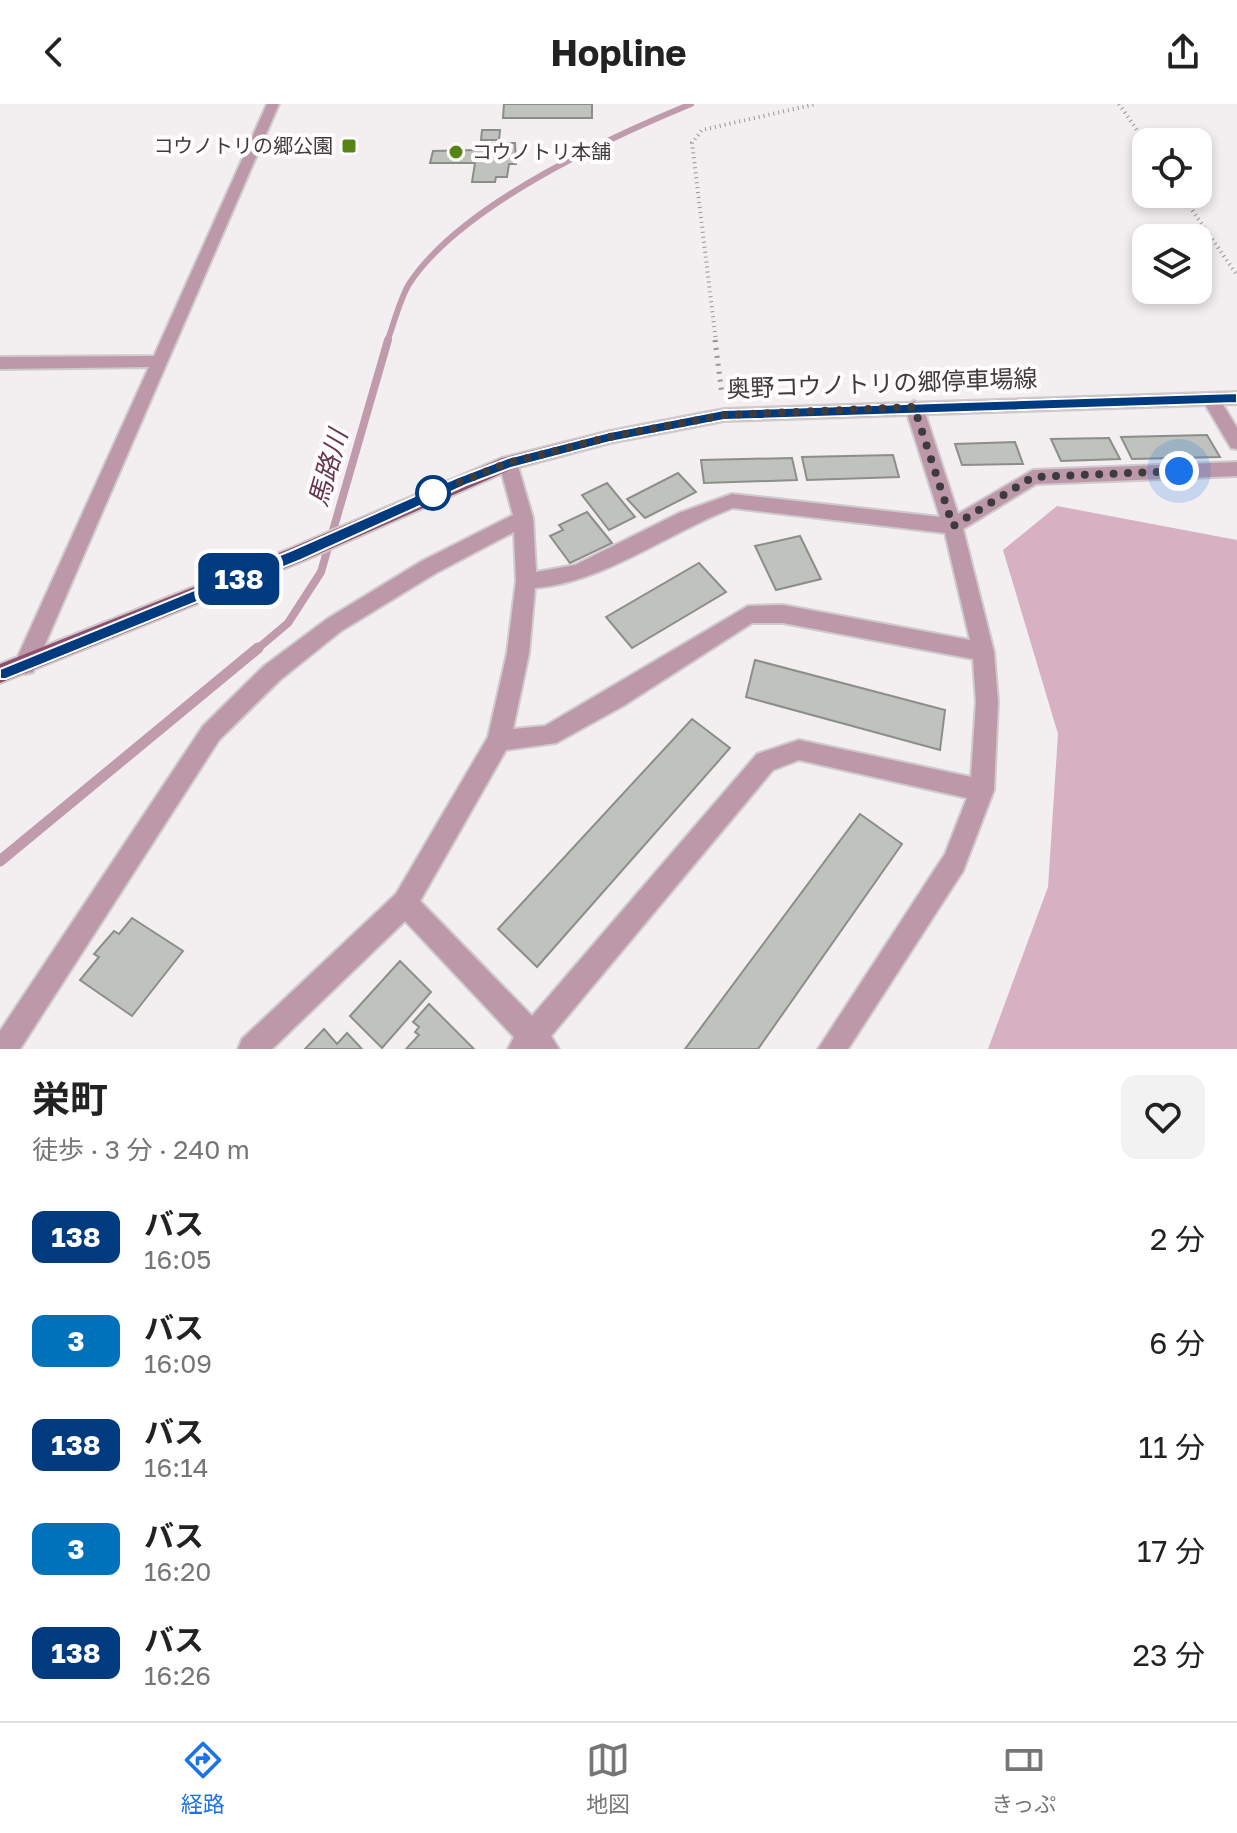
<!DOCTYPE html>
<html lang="ja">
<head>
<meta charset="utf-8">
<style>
  :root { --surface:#fff; --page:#f2f2f2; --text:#222; --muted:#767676; --line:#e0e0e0; --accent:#1a73e8 }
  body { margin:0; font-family:"Golos Text","Noto Sans JP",sans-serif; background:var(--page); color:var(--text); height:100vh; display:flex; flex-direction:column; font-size:30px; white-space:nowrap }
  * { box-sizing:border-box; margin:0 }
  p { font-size:26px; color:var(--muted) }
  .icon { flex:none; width:44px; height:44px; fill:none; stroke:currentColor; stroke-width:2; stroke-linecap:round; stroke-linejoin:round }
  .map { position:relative; height:945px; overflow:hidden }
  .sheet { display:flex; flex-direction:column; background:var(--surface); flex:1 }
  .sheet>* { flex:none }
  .badge { padding:0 16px; border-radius:12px; font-size:28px; line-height:52px }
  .tools { position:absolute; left:1132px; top:24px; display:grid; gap:16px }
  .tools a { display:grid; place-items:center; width:80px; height:80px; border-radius:16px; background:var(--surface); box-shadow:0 4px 12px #0003; font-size:40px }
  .you { position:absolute; width:40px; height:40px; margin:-20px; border:6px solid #fff; border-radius:50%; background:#1a73e8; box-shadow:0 0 0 12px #1a73e833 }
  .map>.badge { position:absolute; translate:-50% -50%; box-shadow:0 0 0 4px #fff }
  .round { display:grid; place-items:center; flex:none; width:84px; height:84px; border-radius:16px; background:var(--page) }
  .summary { display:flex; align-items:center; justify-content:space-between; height:136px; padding:0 32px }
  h1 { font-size:38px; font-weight:700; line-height:60px }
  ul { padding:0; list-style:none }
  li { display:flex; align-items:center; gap:24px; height:104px; padding:0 32px }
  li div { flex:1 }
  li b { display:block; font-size:30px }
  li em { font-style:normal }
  li .badge { min-width:88px; font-weight:700; text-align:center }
  header { display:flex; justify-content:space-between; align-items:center; height:104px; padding:0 32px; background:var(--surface); font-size:36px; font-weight:700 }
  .tabs { display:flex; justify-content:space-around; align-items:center; height:112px; border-top:2px solid var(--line); background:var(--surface); font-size:22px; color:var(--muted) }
  .tabs a { display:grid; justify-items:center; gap:4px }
  .tabs .active { color:var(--accent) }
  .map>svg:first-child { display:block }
  .forest { fill:#d7b0c2 }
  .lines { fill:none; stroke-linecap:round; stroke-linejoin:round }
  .stream-far2 { stroke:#c09bac; stroke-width:6 }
  .stream-far1 { stroke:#c09bac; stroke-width:8 }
  .stream { stroke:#c09bac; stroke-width:11 }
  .building { fill:#c0c2be; stroke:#8c8e8a; stroke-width:2 }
  .minor-casing { stroke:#cfcacc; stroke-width:4 }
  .major-casing { stroke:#cfcacc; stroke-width:4 }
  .path-far1 { stroke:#999697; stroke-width:4; stroke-dasharray:1 4; stroke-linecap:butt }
  .path { stroke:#999697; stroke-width:5; stroke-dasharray:2 6; stroke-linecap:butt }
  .minor { fill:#bd98a9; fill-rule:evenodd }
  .major { fill:#8e4f6f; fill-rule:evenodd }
  .line { fill:#003b80; stroke:#fff; stroke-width:2 }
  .walk { stroke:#3d3b3c; stroke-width:8; stroke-dasharray:0 14.4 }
  .poi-dot { fill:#578515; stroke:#fefcfd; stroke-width:3 }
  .stop-dot { fill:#fff; stroke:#003b80; stroke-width:4 }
  .labels { text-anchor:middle; stroke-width:8; stroke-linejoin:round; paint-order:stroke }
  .far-poi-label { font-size:20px; fill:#3d3b3c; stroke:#fefcfd; text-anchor:end }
  .street-label { font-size:24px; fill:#3d3b3c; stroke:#fefcfd }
  .water-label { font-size:26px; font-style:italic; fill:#67354f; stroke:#fefcfd }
</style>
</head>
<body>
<header><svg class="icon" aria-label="back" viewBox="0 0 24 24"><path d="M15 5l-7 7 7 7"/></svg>Hopline<svg class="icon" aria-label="share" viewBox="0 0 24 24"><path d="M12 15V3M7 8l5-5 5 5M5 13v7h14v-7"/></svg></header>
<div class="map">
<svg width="1237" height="945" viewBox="0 0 1237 945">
  <rect width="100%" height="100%" fill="#f3eef0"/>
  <!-- forest -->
  <path class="forest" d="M1057 402 1237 436V945H988L1048 783 1058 630 1003 446Z"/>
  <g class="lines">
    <!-- stream-far2 -->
    <path class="stream-far2" d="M387 238C394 220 399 197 409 180 460 102 606 35 691 0"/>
    <!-- stream-far1 -->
    <path class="stream-far1" d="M256 546 288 519 321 468 388 236"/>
    <!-- stream -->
    <path class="stream" d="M0 757 258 544"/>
  </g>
  <!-- building -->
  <path class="building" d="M504 0H592V14H503Z
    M482 26H500L499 36H481Z
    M478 39H515L516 60H509L507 73H496L495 78H472L475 59H430L433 47 476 46Z
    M1207 331 1220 353 1132 355 1121 333Z
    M1109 334 1120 355 1061 357 1051 335Z
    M1015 338 1023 360 962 361 955 340Z
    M893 351 899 373 807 376 802 353Z
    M792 354 797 376 704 379 701 356Z
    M678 369 696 388 645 414 627 395Z
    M607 379 635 413 609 426 582 391Z
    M587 408 612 439 570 459 550 432 563 426 559 421Z
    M800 432 821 475 776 486 755 442Z
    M699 459 726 488 632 544 606 513Z
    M755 556 945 606 940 646 746 593Z
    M692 615 730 644 537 863 498 825Z
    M860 710 902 740 758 945H685Z
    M132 814 183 847 132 912 80 876 99 853 94 850 114 827 119 830Z
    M400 857 431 888 382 944 350 912Z
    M429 900 474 945H406L419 931 415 928 419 923 413 918Z
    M324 925 337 940 347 929 362 945H305Z"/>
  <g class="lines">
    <defs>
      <path id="minor" d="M267 0H279L33 568 25 570 17 568 14 561 149 263 0 265V253L154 252Z
        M1211 289 1217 291 1237 324V345L1231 344 1202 295Z
        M914 297 923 303 958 410 1033 366 1237 358V372L1036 380 963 425 994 548 998 598 994 686 963 767 848 945H818L945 750 967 694 799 656 773 666 551 932 559 945H508L514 933 405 817 272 945H238L242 935 396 790 488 633 507 549 516 477 514 428 436 469 341 527 280 576 219 636 20 945H0V927L203 622 264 562 327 515 422 457 513 411 499 359 502 354H514L517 359 533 414 536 468 575 461 679 409 732 390 940 413 905 303ZM733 404 945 429 970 536 783 501 748 502 545 622 513 625 529 549 535 484C605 478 667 429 733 404ZM752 519H783L973 555 976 598 971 673 799 636 757 650 532 912 420 797 506 646 556 639 623 602Z"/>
      <path id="major" d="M1237 288V300L724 317 610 339 512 365 303 457 0 579V560L289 445 502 354 610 327 724 305Z"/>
    </defs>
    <!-- minor casing -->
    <use href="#minor" class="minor-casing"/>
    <!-- major casing -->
    <use href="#major" class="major-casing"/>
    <!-- path-far1 -->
    <path class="path-far1" d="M1119 0 1146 39
      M1181 90 1237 171
      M716 238 692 39 702 26 816 0"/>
    <!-- path -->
    <path class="path" d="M715 236 722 291"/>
    <!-- minor -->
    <use href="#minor" class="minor"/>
    <!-- major -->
    <use href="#major" class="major"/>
  </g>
  <!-- line -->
  <path class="line" d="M1237 289V299L724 316 610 338 511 364 466 381 301 456 6 575H0V565L290 447 456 374 508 354 610 328 724 306Z"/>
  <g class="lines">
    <!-- walk -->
    <path class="walk" d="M433 389 508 359 610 333 724 311 914 303 953 422 1033 373 1179 367"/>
  </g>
  <!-- markers -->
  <g class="poi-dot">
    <rect x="341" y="34" width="16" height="16" rx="4"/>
    <circle cx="456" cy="48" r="8"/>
  </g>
  <circle class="stop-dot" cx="433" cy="389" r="16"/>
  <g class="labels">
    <!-- far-poi labels -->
    <g class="far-poi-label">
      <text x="333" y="49">コウノトリの郷公園</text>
      <text x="472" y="55" text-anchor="start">コウノトリ本舗</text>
    </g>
    <!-- street labels -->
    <g class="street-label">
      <text transform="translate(882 280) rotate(-2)" y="8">奥野コウノトリの郷停車場線</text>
    </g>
    <!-- water labels -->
    <g class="water-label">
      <text transform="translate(328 364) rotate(-74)" y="9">馬路川</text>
    </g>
  </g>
</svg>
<div class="tools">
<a><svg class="icon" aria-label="locate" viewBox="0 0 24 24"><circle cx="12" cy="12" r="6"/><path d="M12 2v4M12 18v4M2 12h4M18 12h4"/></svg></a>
<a><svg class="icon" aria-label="layers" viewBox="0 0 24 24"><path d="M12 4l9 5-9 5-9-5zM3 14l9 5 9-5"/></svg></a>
</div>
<div class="you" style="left:1179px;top:367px"></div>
<b class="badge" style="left:239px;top:475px;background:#003b80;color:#fff">138</b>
</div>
<section class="sheet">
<div class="summary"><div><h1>栄町</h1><p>徒歩 · 3 分 · 240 m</p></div><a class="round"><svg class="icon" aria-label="heart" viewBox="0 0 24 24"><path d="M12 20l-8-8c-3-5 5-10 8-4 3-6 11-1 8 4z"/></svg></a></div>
<ul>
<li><span class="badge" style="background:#003b80;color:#fff">138</span><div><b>バス</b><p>16:05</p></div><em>2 分</em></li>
<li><span class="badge" style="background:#0072bc;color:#fff">3</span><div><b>バス</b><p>16:09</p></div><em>6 分</em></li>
<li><span class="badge" style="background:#003b80;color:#fff">138</span><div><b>バス</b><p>16:14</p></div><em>11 分</em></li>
<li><span class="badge" style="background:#0072bc;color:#fff">3</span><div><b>バス</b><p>16:20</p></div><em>17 分</em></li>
<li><span class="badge" style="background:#003b80;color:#fff">138</span><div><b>バス</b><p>16:26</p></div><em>23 分</em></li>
</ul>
</section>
<nav class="tabs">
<a class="active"><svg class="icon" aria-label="directions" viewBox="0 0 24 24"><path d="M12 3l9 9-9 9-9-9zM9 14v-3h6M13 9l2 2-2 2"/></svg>経路</a>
<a><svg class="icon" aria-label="map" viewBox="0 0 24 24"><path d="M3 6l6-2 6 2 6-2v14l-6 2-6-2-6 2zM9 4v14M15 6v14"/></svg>地図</a>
<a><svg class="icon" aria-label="tickets" viewBox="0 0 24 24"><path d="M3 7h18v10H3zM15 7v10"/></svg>きっぷ</a>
</nav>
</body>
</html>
